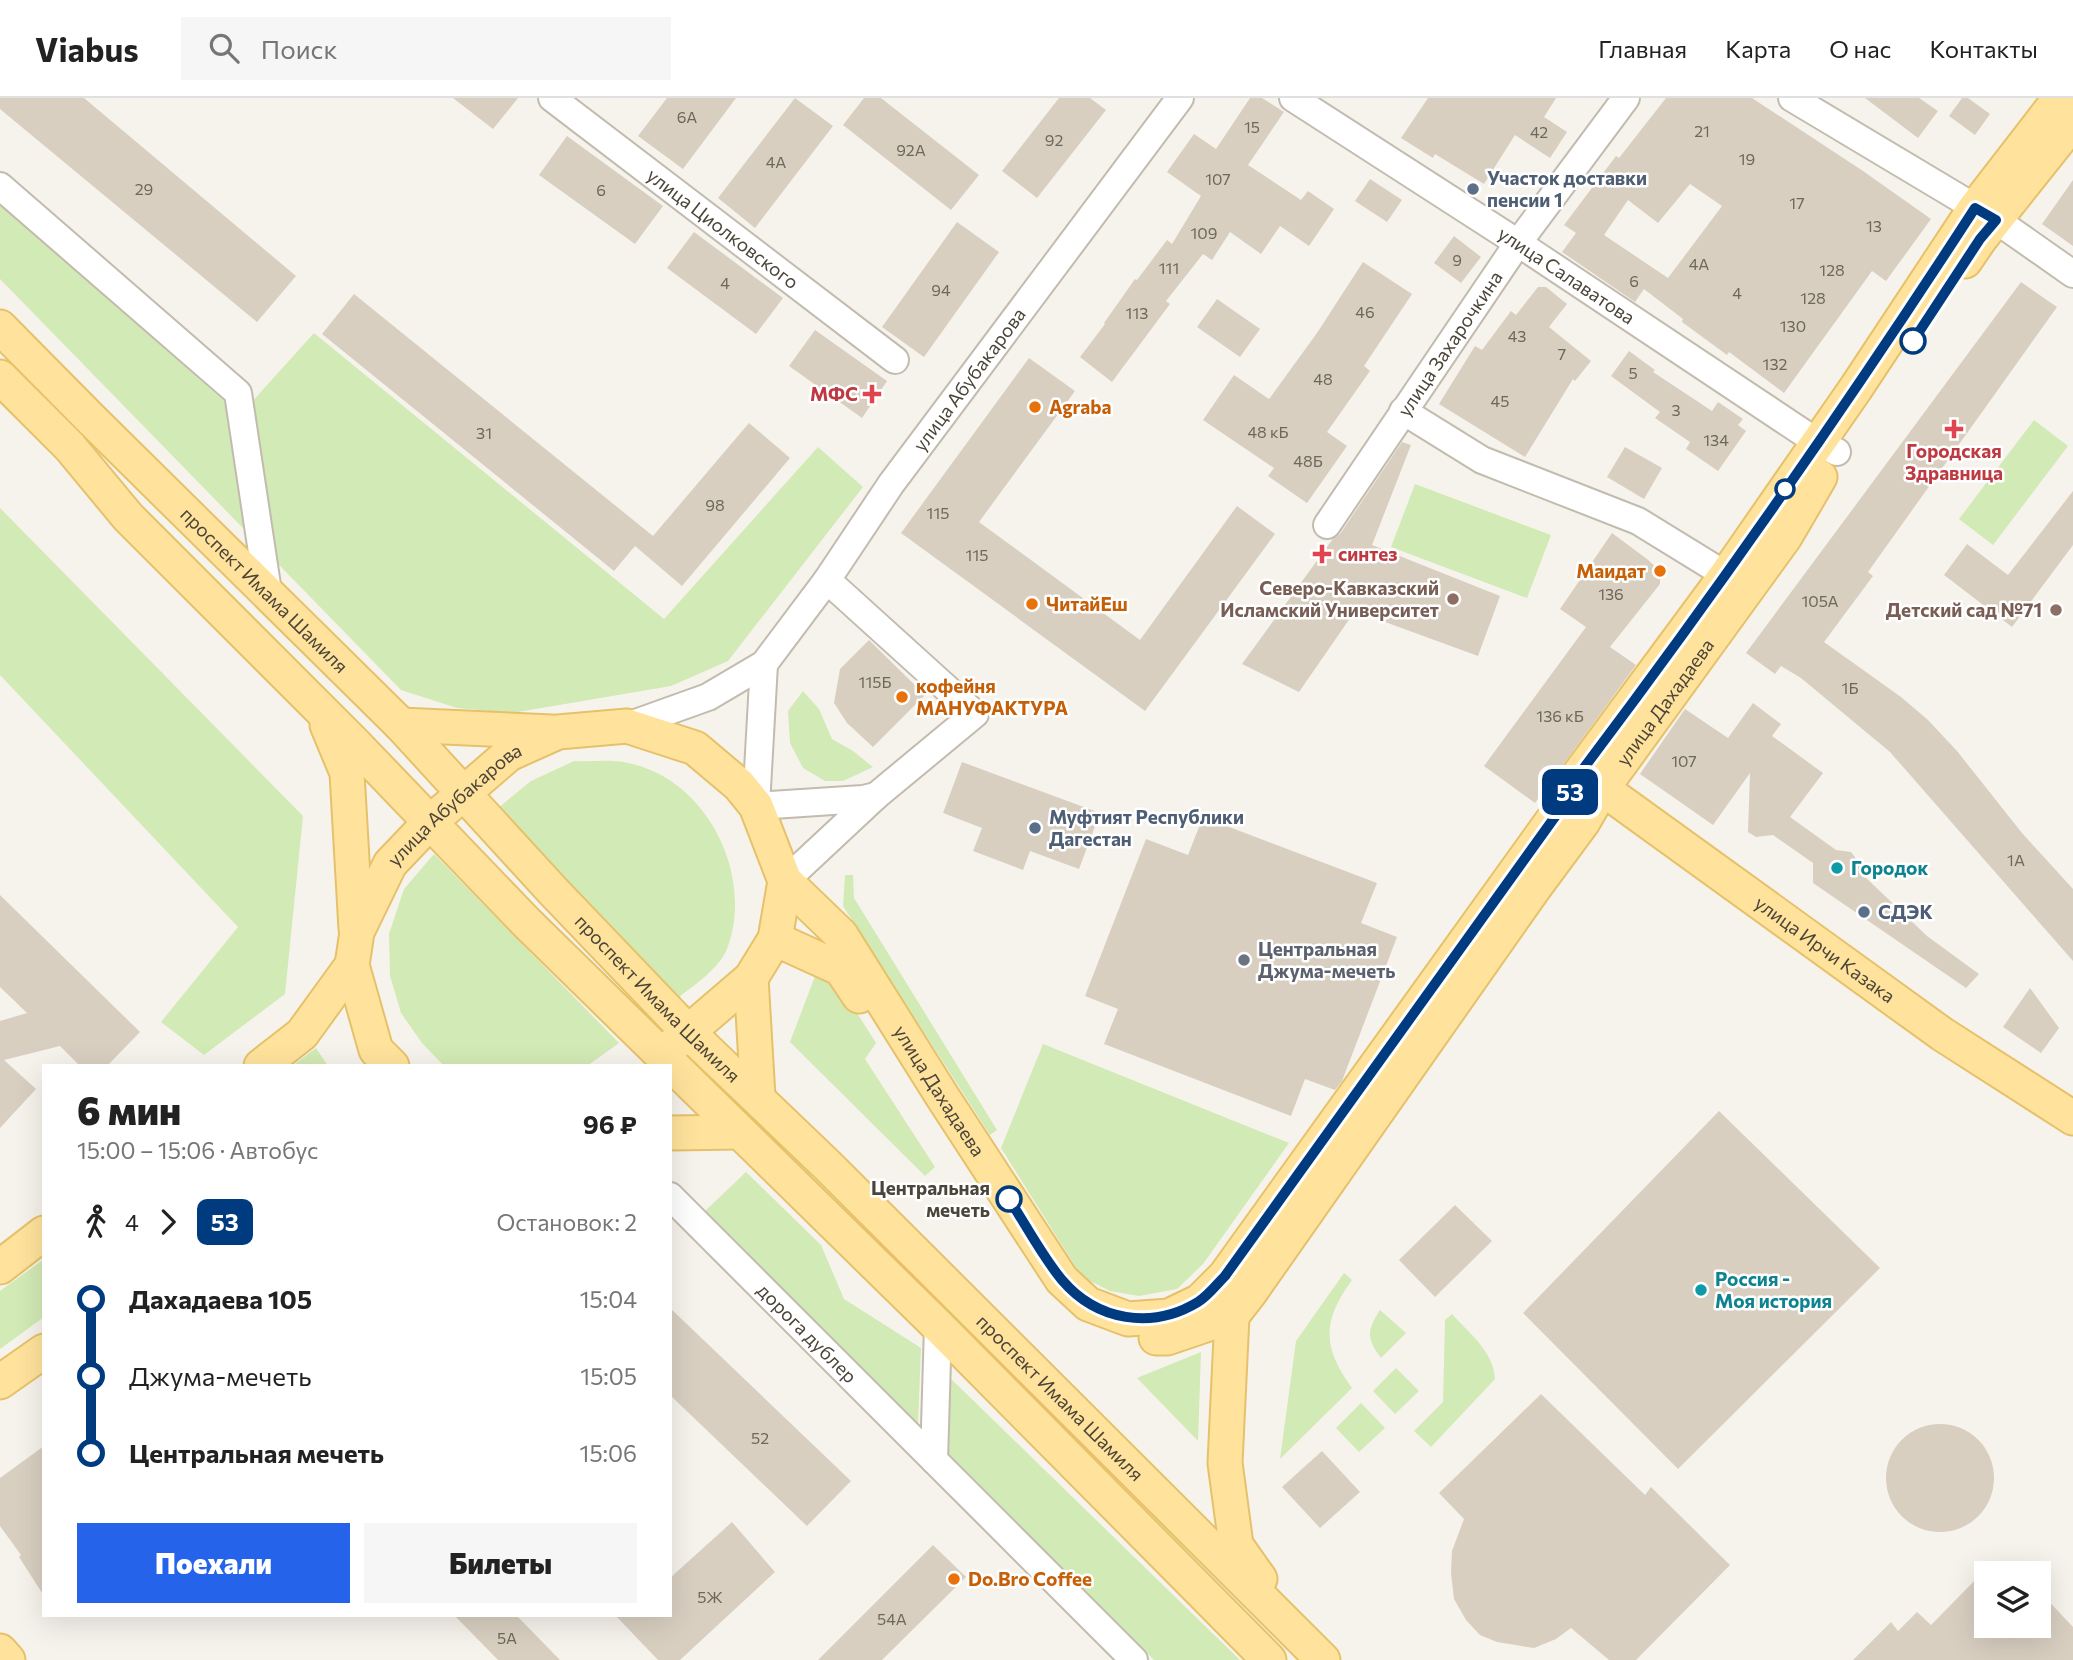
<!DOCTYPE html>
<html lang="ru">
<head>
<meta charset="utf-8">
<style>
  :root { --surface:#fff; --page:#f6f6f6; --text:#222; --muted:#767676; --line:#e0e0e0; --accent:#2563eb }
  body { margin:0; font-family:Commissioner,sans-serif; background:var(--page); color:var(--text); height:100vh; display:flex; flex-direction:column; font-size:26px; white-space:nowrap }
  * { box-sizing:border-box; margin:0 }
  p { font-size:23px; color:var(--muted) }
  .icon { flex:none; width:38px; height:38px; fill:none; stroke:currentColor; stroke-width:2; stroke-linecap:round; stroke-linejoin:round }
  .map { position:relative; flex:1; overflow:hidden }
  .panel { position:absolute; left:42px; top:966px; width:630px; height:553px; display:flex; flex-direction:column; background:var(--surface); border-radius:0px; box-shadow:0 7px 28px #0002 }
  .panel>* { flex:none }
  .badge { padding:0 14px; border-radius:10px; font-size:24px; line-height:46px }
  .controls { position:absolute; left:1974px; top:1463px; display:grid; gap:14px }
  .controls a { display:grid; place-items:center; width:77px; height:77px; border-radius:0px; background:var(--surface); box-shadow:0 7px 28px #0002; font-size:35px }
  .map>.badge { position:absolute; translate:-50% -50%; box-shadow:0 0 0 4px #fff }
  .legs { display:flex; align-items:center; gap:10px; height:77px; padding:0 35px; font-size:23px }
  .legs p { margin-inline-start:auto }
  .head { display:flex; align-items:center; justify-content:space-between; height:119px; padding:0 35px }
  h1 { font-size:38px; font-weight:800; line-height:52px }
  .action { display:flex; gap:14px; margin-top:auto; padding:14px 35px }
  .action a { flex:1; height:80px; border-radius:0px; background:var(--accent); color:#fff; font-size:28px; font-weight:800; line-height:80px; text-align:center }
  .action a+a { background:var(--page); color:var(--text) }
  ul { padding:0 35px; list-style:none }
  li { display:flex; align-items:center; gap:24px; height:77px; font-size:26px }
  li i { display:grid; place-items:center; width:10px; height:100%; margin:0 9px; background:currentColor }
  li i::after { content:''; width:18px; height:18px; margin:-9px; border:5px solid; border-radius:50%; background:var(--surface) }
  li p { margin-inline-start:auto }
  li:first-child i { background:linear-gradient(#0000 50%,currentColor 0) }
  li:last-child i { background:linear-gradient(currentColor 50%,#0000 0) }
  header { display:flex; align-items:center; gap:42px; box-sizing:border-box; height:98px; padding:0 35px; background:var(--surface); border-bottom:2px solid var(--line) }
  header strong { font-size:33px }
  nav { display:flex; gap:38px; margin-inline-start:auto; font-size:24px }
  .search { width:490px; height:63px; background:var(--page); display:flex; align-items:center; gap:18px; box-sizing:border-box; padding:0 24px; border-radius:0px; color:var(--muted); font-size:26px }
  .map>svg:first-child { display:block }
  .green { fill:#d2eab5 }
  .building { fill:#d8cfc1; fill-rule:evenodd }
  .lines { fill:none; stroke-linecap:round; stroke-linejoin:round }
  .minor-casing { stroke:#c2bbae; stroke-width:30 }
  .major-casing { stroke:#e6c16a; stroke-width:37 }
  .minor { stroke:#fff; stroke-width:26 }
  .major { stroke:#ffe39c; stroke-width:33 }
  .line-1-casing { stroke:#fff; stroke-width:16 }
  .line-1 { stroke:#003b80; stroke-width:10 }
  .service-dot { fill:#5c6f8a; stroke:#fff; stroke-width:2.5 }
  .stop-1-dot { fill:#fff; stroke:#003b80; stroke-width:3.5 }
  .health-dot { fill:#e0444e; stroke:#fff; stroke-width:2.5 }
  .food-dot { fill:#e8710a; stroke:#fff; stroke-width:2.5 }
  .education-dot { fill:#8d6e63; stroke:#fff; stroke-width:2.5 }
  .culture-dot { fill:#0f9aa8; stroke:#fff; stroke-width:2.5 }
  .worship-dot { fill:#6b7280; stroke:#fff; stroke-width:2.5 }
  .labels { text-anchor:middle; stroke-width:5; stroke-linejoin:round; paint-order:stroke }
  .number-label { font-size:16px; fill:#6e675b }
  .service-label { font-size:19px; font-weight:bold; fill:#4e5e75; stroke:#fff; text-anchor:start }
  .street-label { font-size:19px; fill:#4b4439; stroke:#fff }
  .health-label { font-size:19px; font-weight:bold; fill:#be3a42; stroke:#fff; text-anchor:end }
  .food-label { font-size:19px; font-weight:bold; fill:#c56008; stroke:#fff; text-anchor:start }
  .education-label { font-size:19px; font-weight:bold; fill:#785e54; stroke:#fff; text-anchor:end }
  .culture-label { font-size:19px; font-weight:bold; fill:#0d838f; stroke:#fff; text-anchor:start }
  .worship-label { font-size:19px; font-weight:bold; fill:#5b616d; stroke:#fff; text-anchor:start }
  .stop-label { font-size:19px; font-weight:bold; fill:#4b4439; stroke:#fff; text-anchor:end }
</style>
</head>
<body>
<header>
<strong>Viabus</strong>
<div class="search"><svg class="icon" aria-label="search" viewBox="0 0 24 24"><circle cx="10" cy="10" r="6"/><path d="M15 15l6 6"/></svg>Поиск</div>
<nav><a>Главная</a><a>Карта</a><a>О нас</a><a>Контакты</a></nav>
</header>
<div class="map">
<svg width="2073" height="1562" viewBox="0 0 2073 1562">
  <rect width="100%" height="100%" fill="#f6f3ec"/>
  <!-- green -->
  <path class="green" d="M0 106 240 317 314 235 664 521 818 349 863 389 728 563 671 588 512 615 457 610 401 592 0 181Z
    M2034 322 2068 348 1993 447 1959 421Z
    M1415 386 1551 437 1527 500 1391 449Z
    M0 410 303 718 285 896 204 957 161 924 238 829 0 577Z
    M803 593 819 611 832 641 853 653 873 669 843 683H825L803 670 790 645 788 613Z
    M574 663C591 664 611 661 628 665 707 681 755 777 727 851 719 871 694 887 678 900L498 710 531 683Z
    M434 756 619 945 587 968H444L422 945 401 915 390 878 389 836 404 791Z
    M845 777H853L854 800 997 1032 990 1037 843 808Z
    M817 873 838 885 876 945 865 961 935 1069 925 1078 790 944Z
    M1043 946 1289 1045 1203 1166 1177 1191 1139 1198 1110 1193 1082 1179 1001 1050Z
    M316 950 328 968H292Z
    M746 1074 821 1147 844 1201 921 1250 918 1326 704 1114Z
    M44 1161V1219L0 1251V1193Z
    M1344 1175 1352 1182C1322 1223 1322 1249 1352 1290L1280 1361 1296 1243Z
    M1380 1212 1406 1235 1381 1260C1366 1240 1367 1232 1380 1212Z
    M1452 1216C1469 1235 1494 1254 1495 1281L1431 1349 1414 1333 1443 1304 1445 1222Z
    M1201 1254 1198 1343 1137 1280Z
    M1396 1270 1419 1293 1395 1316 1373 1293Z
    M947 1277 1240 1562H1154L946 1353Z
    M1361 1305 1385 1330 1359 1354 1336 1330Z"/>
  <!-- building -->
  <path class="building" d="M0 0H84L296 178 257 224 0 11Z
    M453 0H518L493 31Z
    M667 0H736L683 71 638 38Z
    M795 0 833 28 755 130 718 100Z
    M864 0H881L979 77 951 112 843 27Z
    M1059 0H1090L1106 12 1037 100 1002 73Z
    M1250 0H1262L1284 14 1248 67 1301 102 1308 93 1334 111 1309 148 1280 128 1261 156 1230 134 1212 162 1203 156 1166 203 1170 206 1112 284 1080 259 1105 226 1104 225 1135 181 1137 182 1167 142 1172 146 1201 98 1167 74 1194 36 1216 51Z
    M1428 0H1556L1544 19 1567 34 1550 60 1515 37 1484 86 1435 56 1433 60 1401 40Z
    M1666 0H1752L1863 73 1931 121 1886 183 1872 173 1784 295 1729 254 1727 257 1682 224 1683 221 1644 191 1635 204 1562 154 1576 135 1564 127 1616 58 1619 60ZM1690 86 1722 108 1668 180 1604 137 1628 102 1658 125Z
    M1865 0H1919L1938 13 1918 40Z
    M1962 0H1968L1990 16 1975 37 1949 18Z
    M567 38 663 108 635 146 539 77Z
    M1370 81 1402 102 1387 124 1355 103Z
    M2073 82V148L2042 126Z
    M957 124 999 154 924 259 882 229Z
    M694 134 783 200 756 236 667 170Z
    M1454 138 1481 159 1461 185 1434 165Z
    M1363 164 1412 196 1364 268 1370 273 1327 334 1347 348 1307 405 1268 378 1274 370 1203 322 1234 277 1269 301 1317 235Z
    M2021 184 2057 209 1868 474 1873 478 1824 544 1901 599 1928 622 1957 653 2022 735 2073 791V863L1890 654 1801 580 1781 568 1775 576 1746 555Z
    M1538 189H1546L1567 206 1549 229 1591 263 1575 283 1573 281 1525 359 1439 306 1475 248 1482 252 1511 213 1516 217Z
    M354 196 653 438 749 325 790 360 682 488 635 448 614 473 322 236Z
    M1217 201 1260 231 1240 259 1197 229Z
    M815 232 887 283 862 320 789 268Z
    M1629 253 1655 272 1653 274 1712 313 1718 304 1743 321 1738 327 1746 333 1718 373 1686 351 1690 344 1655 320 1660 314 1611 278Z
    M1029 260 1075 293 979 424 1140 542 1237 408 1275 436 1145 613 901 435Z
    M1402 344 1411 347 1372 447 1500 498 1478 558 1355 513 1299 594 1242 566 1332 442 1340 436Z
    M1625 349 1662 370 1644 401 1607 379Z
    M2073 393V447L2012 529 1944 477 1967 446 2008 477Z
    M1612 435 1647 461 1660 473V486L1610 549 1636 567 1535 705 1484 668 1586 529 1560 511Z
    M869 542 925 597 873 649 847 625 834 605 840 571Z
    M1753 605 1781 626 1772 638 1823 675 1790 719 1836 752 1851 754 1866 774 1863 777 1927 838 1979 876 1966 890 1813 785V765L1773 737 1756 739 1748 734 1750 675 1713 727 1640 676 1685 611 1728 640Z
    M962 664 1100 715 1079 771 1030 753 1023 772 973 753 982 730 943 715Z
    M1203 719 1377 785 1361 825 1397 839 1342 983 1335 992 1305 981 1291 1018 1104 946 1118 911 1085 898 1146 741 1188 757Z
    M0 797 140 934 107 968H80L60 948 4 962 36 991 0 1030V923L27 915 0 889Z
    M2030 890 2059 930 2041 955 2003 929Z
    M1719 1013 1880 1170 1678 1371 1523 1215Z
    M1455 1107 1492 1143 1435 1199 1399 1162Z
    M670 1210 851 1383 807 1428 670 1297Z
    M1541 1296 1645 1397 1651 1389 1730 1467 1636 1562H1609L1571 1530 1556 1541 1534 1550 1497 1544 1480 1537 1466 1522 1454 1501 1451 1475 1452 1453 1464 1421 1439 1395Z
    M1886 1380a54 54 0 1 1 108 0a54 54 0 1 1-108 0Z
    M44 1348V1498L19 1459 21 1457 0 1428V1380Z
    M1322 1353 1360 1394 1320 1430 1282 1389Z
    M732 1424 775 1474 680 1562H658L615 1517H670V1480Z
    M933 1447 966 1479 882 1562H818Z
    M1986 1471V1528H2039V1493L2073 1529V1562H1853L1891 1524 1898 1533 1917 1514 1931 1527Z
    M454 1517H516L560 1562H498Z"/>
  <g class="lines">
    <defs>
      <g id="minor">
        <path id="s1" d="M552 0 895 262"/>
        <path id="s2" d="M1293 0 1518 145 1817 344 1837 354"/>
        <path d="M1792 0 1996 122 2073 176"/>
        <path d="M0 88 238 295 268 494"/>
        <path d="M1403 313 1482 362 1638 423 1742 487"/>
        <path id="s3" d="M1327 427 1518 145 1626 0"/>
        <path d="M764 566 756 708 863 701 876 698"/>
        <path id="s4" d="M627 628 708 599 764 566 827 482 891 386 1180 0"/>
        <path d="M785 783 876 698 975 616 827 482"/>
        <path id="s5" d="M670 1098 1134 1562"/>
        <path d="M934 1362 938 1228"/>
      </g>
      <g id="major">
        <path d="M1965 163 1980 141 2073 24"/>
        <path id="s6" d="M0 229 90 320 401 627 553 793 688 934 828 1068 1323 1562"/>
        <path d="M0 279 70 349 128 419 355 646 526 824 938 1228 1269 1562"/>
        <path d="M327 627 347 675 356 831"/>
        <path d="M401 627 552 634"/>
        <path id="s7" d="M1585 678 1942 936 2073 1020"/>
        <path id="s8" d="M785 783 841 837 942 998 1062 1182 1088 1206 1128 1221 1169 1218 1200 1203 1225 1178 1562 709 1580 675 1727 476 1856 290 1975 110 2060 0"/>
        <path d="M775 841 841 871 859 898"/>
        <path d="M751 880 758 999"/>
        <path d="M261 968 302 936 352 867"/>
        <path id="s9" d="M392 968 376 952 352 867 357 834 390 766 429 725 509 656 558 634 627 628 695 650 739 687 756 708 785 783 775 841 751 880 673 947"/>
        <path d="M670 1035 740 1034"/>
        <path d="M0 1169 44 1135"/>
        <path d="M1232 1218 1225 1365 1236 1447 1260 1481"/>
        <path id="s10" d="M1156 1240H1167L1232 1218 1249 1196 1532 793 1583 724 1602 691 1785 439 1820 379"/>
        <path d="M0 1284 44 1253"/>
        <path d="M0 1553 8 1562"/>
      </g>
    </defs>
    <!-- minor casing -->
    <use href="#minor" class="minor-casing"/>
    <!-- major casing -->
    <use href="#major" class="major-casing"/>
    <!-- minor -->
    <use href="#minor" class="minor"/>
    <!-- major -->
    <use href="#major" class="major"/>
  </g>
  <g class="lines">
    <defs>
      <path id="line-1" d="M1009 1101C1026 1127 1042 1158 1062 1182 1097 1223 1152 1232 1198 1204 1208 1198 1217 1186 1225 1178L1562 709 1580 675C1719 491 1850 303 1975 110L1996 122 1980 141 1913 243"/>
    </defs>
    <!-- line-1 casing -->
    <use href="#line-1" class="line-1-casing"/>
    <!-- line-1 -->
    <use href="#line-1" class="line-1"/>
  </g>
  <!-- markers -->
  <g class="service-dot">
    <circle cx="1473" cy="91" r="7"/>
    <circle cx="1035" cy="730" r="7"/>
    <circle cx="1864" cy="814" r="7"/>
  </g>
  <g class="stop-1-dot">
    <circle cx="1913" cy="243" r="12"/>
    <circle cx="1785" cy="391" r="9"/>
    <circle cx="1009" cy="1101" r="12"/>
  </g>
  <g class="health-dot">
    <path d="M868.5 285.5h7v7h7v7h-7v7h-7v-7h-7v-7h7z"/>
    <path d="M1950.5 320.5h7v7h7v7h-7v7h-7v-7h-7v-7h7z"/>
    <path d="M1318.5 445.5h7v7h7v7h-7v7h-7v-7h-7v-7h7z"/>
  </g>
  <g class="food-dot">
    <circle cx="1035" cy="309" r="7"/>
    <circle cx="1660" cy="473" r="7"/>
    <circle cx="1032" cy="506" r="7"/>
    <circle cx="902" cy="599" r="7"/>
    <circle cx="954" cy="1481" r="7"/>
  </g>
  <g class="education-dot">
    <circle cx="1453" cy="501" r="7"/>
    <circle cx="2056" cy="512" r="7"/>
  </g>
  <g class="culture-dot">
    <circle cx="1837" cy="770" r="7"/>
    <circle cx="1701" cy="1192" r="7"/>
  </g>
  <circle class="worship-dot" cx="1244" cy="862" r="7"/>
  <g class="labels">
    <!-- number labels -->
    <g class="number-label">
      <text x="687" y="25">6А</text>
      <text x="1252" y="35">15</text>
      <text x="1702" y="39">21</text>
      <text x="1539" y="40">42</text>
      <text x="1054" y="48">92</text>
      <text x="911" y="58">92А</text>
      <text x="1747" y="67">19</text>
      <text x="776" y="70">4А</text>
      <text x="1218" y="87">107</text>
      <text x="144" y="97">29</text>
      <text x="601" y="98">6</text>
      <text x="1797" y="111">17</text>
      <text x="1874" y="134">13</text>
      <text x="1204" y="141">109</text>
      <text x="1457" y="168">9</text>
      <text x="1699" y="172">4А</text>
      <text x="1169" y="176">111</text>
      <text x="1832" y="178">128</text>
      <text x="1634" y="189">6</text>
      <text x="725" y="191">4</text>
      <text x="941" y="198">94</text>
      <text x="1737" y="201">4</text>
      <text x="1813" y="206">128</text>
      <text x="1365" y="220">46</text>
      <text x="1137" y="221">113</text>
      <text x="1793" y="234">130</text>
      <text x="1517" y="244">43</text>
      <text x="1562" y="262">7</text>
      <text x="1775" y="272">132</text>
      <text x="1633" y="281">5</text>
      <text x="1323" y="287">48</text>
      <text x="1500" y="309">45</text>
      <text x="1676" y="318">3</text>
      <text x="1268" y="340">48 кБ</text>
      <text x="484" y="341">31</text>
      <text x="1716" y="348">134</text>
      <text x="1308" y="369">48Б</text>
      <text x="715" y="413">98</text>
      <text x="938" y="421">115</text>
      <text x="977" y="463">115</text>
      <text x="1611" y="502">136</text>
      <text x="1820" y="509">105А</text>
      <text x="875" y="590">115Б</text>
      <text x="1850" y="596">1Б</text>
      <text x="1560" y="624">136 кБ</text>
      <text x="1684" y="669">107</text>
      <text x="2016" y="768">1А</text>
      <text x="760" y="1346">52</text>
      <text x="710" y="1505">5Ж</text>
      <text x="892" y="1527">54А</text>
      <text x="507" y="1546">5А</text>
    </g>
    <!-- service labels -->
    <g class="service-label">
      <text x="1487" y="87">Участок доставки<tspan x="1487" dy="22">пенсии 1</tspan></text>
      <text x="1049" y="726">Муфтият Республики<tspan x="1049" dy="22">Дагестан</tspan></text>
      <text x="1878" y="821">СДЭК</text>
    </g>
    <!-- street labels -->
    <g class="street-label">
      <text dy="7" stroke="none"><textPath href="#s1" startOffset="215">улица Циолковского</textPath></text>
      <text dy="7" stroke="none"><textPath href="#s2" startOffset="326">улица Салаватова</textPath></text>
      <text dy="7" stroke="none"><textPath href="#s3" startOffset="219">улица Захарочкина</textPath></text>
      <text dy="7" stroke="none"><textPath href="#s4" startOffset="502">улица Абубакарова</textPath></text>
      <text dy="7" stroke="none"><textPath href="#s6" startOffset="373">проспект Имама Шамиля</textPath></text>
      <text dy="7" stroke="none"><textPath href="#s10" startOffset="831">улица Дахадаева</textPath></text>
      <text dy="7" stroke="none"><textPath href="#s9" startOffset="308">улица Абубакарова</textPath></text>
      <text dy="7" stroke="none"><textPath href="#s7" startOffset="296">улица Ирчи Казака</textPath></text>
      <text dy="7" stroke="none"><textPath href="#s6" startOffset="940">проспект Имама Шамиля</textPath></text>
      <text dy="7" stroke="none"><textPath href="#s8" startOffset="262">улица Дахадаева</textPath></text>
      <text dy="7" stroke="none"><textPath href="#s5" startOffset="194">дорога дублер</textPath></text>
      <text dy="7" stroke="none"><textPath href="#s6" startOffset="1507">проспект Имама Шамиля</textPath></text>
    </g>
    <!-- health labels -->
    <g class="health-label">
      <text x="858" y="303">МФС</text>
      <text x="1954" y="360" text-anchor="middle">Городская<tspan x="1954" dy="22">Здравница</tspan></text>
      <text x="1338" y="463" text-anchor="start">синтез</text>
    </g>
    <!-- food labels -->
    <g class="food-label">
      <text x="1049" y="316">Agraba</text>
      <text x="1646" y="480" text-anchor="end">Маидат</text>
      <text x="1046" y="513">ЧитайЕш</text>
      <text x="916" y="595">кофейня<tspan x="916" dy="22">МАНУФАКТУРА</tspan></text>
      <text x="968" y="1488">Do.Bro Coffee</text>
    </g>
    <!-- education labels -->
    <g class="education-label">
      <text x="1439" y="497">Северо-Кавказский<tspan x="1439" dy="22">Исламский Университет</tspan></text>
      <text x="2042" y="519">Детский сад №71</text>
    </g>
    <!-- culture labels -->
    <g class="culture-label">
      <text x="1851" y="777">Городок</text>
      <text x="1715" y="1188">Россия -<tspan x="1715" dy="22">Моя история</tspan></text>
    </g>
    <!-- worship labels -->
    <g class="worship-label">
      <text x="1258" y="858">Центральная<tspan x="1258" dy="22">Джума-мечеть</tspan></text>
    </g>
    <!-- stop labels -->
    <g class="stop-label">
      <text x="990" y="1097">Центральная<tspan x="990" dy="22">мечеть</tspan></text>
    </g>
  </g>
</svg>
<div class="controls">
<a><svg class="icon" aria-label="layers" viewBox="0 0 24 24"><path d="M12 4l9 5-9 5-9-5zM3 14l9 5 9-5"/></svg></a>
</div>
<b class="badge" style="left:1570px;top:694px;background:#003b80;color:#fff">53</b>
<section class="panel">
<div class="head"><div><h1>6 мин</h1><p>15:00 – 15:06 · Автобус</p></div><b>96 ₽</b></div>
<div class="legs"><svg class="icon" aria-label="walk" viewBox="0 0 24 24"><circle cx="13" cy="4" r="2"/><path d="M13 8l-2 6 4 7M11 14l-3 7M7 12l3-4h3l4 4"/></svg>4<svg class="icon" aria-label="forward" viewBox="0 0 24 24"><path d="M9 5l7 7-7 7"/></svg><b class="badge" style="background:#003b80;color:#fff">53</b><p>Остановок: 2</p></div>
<ul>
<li><i style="color:#003b80"></i><b>Дахадаева 105</b><p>15:04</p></li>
<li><i style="color:#003b80"></i><span>Джума-мечеть</span><p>15:05</p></li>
<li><i style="color:#003b80"></i><b>Центральная мечеть</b><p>15:06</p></li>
</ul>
<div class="action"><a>Поехали</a><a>Билеты</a></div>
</section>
</div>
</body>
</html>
